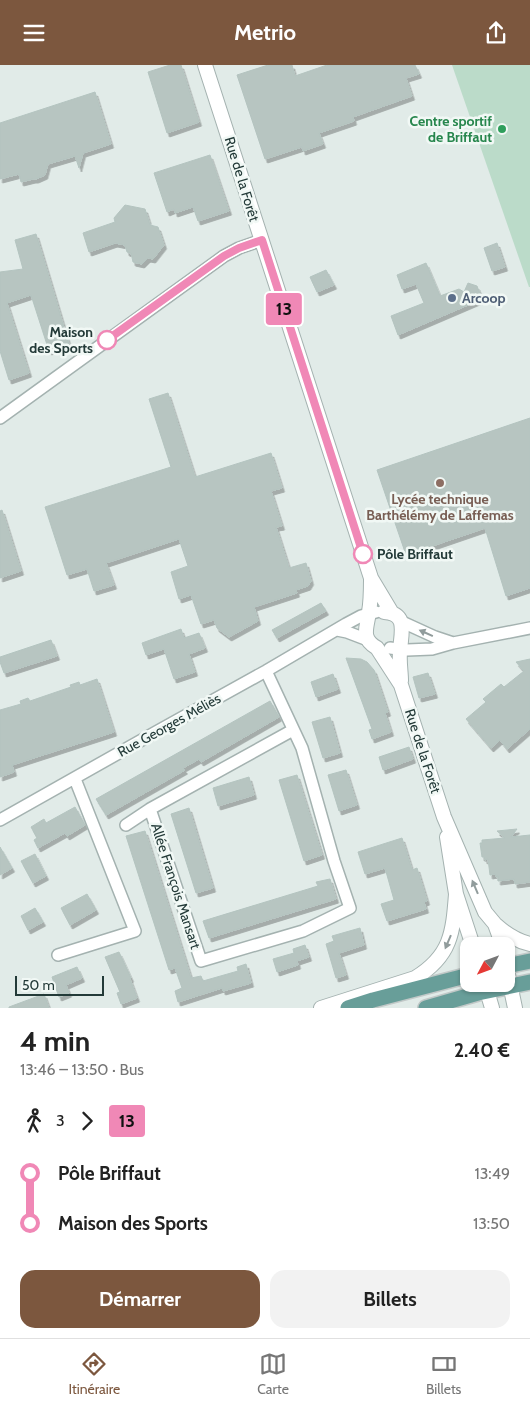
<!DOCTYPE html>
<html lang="fr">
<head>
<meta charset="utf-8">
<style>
  :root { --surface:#fff; --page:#f2f2f2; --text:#222; --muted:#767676; --line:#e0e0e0; --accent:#7c573e }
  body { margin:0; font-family:Cabin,sans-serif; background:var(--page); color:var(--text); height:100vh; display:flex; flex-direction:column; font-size:19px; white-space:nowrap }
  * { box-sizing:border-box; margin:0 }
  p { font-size:16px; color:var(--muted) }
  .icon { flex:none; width:28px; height:28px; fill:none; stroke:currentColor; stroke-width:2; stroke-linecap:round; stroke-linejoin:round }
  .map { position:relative; height:943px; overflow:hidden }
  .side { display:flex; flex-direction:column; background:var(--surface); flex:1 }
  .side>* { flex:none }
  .badge { padding:0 10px; border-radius:4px; font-size:18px; line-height:32px }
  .needle { width:32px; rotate:229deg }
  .tools { position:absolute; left:460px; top:872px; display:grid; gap:10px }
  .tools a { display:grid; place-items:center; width:55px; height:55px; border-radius:10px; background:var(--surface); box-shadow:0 1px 4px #0004; font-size:25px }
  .scale { position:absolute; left:15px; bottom:12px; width:89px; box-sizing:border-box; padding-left:5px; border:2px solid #233a38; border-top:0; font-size:14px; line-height:18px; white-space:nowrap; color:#233a38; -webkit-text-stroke:4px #f1f8f5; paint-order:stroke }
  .map>.badge { position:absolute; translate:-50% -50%; box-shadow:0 0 0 2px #fff }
  .legs { display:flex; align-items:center; gap:8px; height:55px; padding:0 20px; font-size:16px }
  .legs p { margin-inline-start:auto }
  .summary { display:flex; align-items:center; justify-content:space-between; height:85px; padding:0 20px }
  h1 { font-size:28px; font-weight:800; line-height:38px }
  .primary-button { display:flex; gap:10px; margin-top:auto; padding:10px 20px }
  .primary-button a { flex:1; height:58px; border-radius:15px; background:var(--accent); color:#fff; font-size:20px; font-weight:800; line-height:58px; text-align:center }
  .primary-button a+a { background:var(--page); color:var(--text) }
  ul { padding:0 20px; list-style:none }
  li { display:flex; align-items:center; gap:18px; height:50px; font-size:19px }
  li i { display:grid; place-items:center; width:8px; height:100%; margin:0 6px; background:currentColor }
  li i::after { content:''; width:12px; height:12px; margin:-6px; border:4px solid; border-radius:50%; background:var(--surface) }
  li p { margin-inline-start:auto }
  li:first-child i { background:linear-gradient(#0000 50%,currentColor 0) }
  li:last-child i { background:linear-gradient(currentColor 50%,#0000 0) }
  header { display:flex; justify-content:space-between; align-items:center; height:65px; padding:0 20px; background:var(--accent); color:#fff; font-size:22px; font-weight:800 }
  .tab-bar { display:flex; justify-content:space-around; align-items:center; height:70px; border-top:1px solid var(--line); background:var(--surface); font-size:14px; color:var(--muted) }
  .tab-bar a { display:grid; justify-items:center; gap:2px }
  .tab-bar .on { color:var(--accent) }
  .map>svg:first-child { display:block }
  .green { fill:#bbdbc9 }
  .building { fill:#b7c5c1; stroke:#b4c4c0; filter:url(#shadow) }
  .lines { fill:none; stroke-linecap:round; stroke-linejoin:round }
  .minor-casing { stroke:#a4b2b0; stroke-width:14 }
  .tertiary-casing { stroke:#a4b2b0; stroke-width:16 }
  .primary-casing { stroke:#c1c8c7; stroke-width:18 }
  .minor { stroke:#fff; stroke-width:11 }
  .tertiary { stroke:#fff; stroke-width:14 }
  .primary { stroke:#689e99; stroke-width:15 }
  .oneway { fill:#919c9c }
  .line-1-casing { stroke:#fff; stroke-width:11 }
  .line-1 { stroke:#f088b6; stroke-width:8 }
  .leisure-dot { fill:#2e9e5b; stroke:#f1f8f5; stroke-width:2 }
  .service-dot { fill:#5c6f8a; stroke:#f1f8f5; stroke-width:2 }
  .stop-1-dot { fill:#fff; stroke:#f088b6; stroke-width:2.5 }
  .education-dot { fill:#8d6e63; stroke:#f1f8f5; stroke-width:2 }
  .labels { text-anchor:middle; stroke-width:5; stroke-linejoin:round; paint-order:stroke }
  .leisure-label { font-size:14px; font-weight:bold; fill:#27864d; stroke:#f1f8f5; text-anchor:end }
  .street-label { font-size:14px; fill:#233a38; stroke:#f1f8f5 }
  .service-label { font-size:14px; font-weight:bold; fill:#4e5e75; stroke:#f1f8f5; text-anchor:start }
  .stop-label { font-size:14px; font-weight:bold; fill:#233a38; stroke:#f1f8f5; text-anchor:end }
  .education-label { font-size:14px; font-weight:bold; fill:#785e54; stroke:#f1f8f5 }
</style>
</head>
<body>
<header><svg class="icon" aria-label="menu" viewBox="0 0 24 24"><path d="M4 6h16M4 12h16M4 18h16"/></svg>Metrio<svg class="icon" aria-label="share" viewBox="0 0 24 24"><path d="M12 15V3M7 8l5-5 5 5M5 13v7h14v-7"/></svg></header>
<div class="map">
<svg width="530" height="943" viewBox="0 0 530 943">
  <defs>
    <filter id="shadow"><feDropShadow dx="2.5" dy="4" stdDeviation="0" flood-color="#0004"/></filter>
  </defs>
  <rect width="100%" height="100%" fill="#e1ebe8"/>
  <!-- green -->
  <path class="green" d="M452 0H530V222H529Z"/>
  <!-- building -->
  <path class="building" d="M170 0H181L199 57 167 68 148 7Z
    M268 0H292L295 11 327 0H415L419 9 406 13 412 31 353 52 354 56 319 68 323 79 303 86 302 82 265 94 237 10Z
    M95 27 111 79 83 88 79 103 75 91 48 99 45 110 36 114H33L21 117 19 109 0 114V58Z
    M210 90 229 146 198 156 193 142 175 148 174 144 167 147 154 108Z
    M125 140 145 144 150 160 158 162 164 180 153 194 148 193 142 199 133 197 131 188 127 187 125 180 115 178 89 187 83 168 115 157 114 153Z
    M36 169 69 279 49 286 31 230 7 238 29 308 9 315 0 286V207L23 204 15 175Z
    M497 178 505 202 492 206 484 183Z
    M426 198 440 231 459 224 464 227 468 218 477 221 482 234 398 270 391 251 424 238 416 219 402 224 397 210Z
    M326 205 334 220 317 227 310 212Z
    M168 328 195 412 271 388 282 423 271 426 282 461 276 462 289 503 306 498 311 516 308 521 296 525 297 528 254 542 258 556 229 572 217 563 214 555 201 559 191 530 179 534 171 507 188 501 179 474 106 498 114 520 94 526 87 504 67 510 45 442 171 402 149 334Z
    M530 353V523L506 531 485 463 406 490 377 405Z
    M2 445 21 506 0 513V446Z
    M321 538 326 546 277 573 272 565Z
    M181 564 184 573 199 568 205 583 189 589 195 607 174 614 164 584 146 590 142 578Z
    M51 575 57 591 4 608 0 597V592Z
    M346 593 361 594 367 597 374 605 388 647 385 648 391 667 372 674 369 665 372 664Z
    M530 594V664L507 684 500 675 491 683 466 654 486 637 483 634 501 619 504 622 524 606 516 597Z
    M428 608 435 629 419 633 413 612Z
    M333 609 338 624 316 632 311 617Z
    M97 614 114 667 12 700 14 707 0 712V645L21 639 20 636 28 633 30 636 71 622 70 620 79 617 80 620Z
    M270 636 279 652 201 697 199 694 183 703 185 705 106 750 96 734Z
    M330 652 340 688 323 693 312 657Z
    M409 682 413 694 383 705 379 692Z
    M346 705 357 740 339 746 328 710Z
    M297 710 322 790 304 796 279 715Z
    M249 712 254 730 218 741 213 723Z
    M75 742 85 760 67 771 65 768 38 783 34 775 37 773 31 762 44 754 46 758Z
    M189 743 213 823 196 828 171 749Z
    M517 764 511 772 530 770V817L515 819 514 814 498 816V811L496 812 495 809 490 810 488 794 485 795 484 792H482L480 778H482V775L505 773 497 766Z
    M145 766 191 913 201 911 203 916 238 906 237 902 246 899 251 918 223 926 222 923 178 937 175 926 182 923 175 903 169 905 126 771Z
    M402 773 412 805 417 803 427 836 424 837 426 844 387 856 381 839 394 835 385 803 365 809 358 787Z
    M0 782 12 803 0 810Z
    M35 789 46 811 33 818 21 796Z
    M330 814 336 834 209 873 203 856 318 821 316 817Z
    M87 829 96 845 70 860 61 843Z
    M35 843 43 857 28 865 21 851Z
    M360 863 364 880 339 888 346 910 336 913 326 879 334 876 332 871Z
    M305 880 309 892 297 896 298 900 277 907 273 894 294 888 293 884Z
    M119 887 131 913 130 914 137 933 121 939 117 928 120 927 105 892Z
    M77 902 82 913 66 920 69 928 59 932 52 912Z
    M44 929 49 943H9V942Z"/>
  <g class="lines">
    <defs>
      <path id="minor" d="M0 353 224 191 239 183 262 175
        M400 556 435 572 453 578
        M337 565 347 567 368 575
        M390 583 407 585 432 584 453 578 530 563
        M266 606 302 683 334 796 350 843 303 866 201 896 150 744 293 665
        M0 755 156 667 266 606 346 559 361 551 376 547
        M126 760 150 744
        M58 890 135 866 75 714"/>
      <path id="tertiary" d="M205 0 371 513 392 548
        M371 514C371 525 371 536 369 547 367 563 360 573 377 583L401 620 444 752 485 847 495 859 503 881
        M384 547C410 548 400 571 400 588 399 597 401 607 401 616
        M447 772 456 829 473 881
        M496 860C506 869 517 876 530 879
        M506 900 515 943
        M485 919 492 943
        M321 943 415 913C451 891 453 868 456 829"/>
      <path id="primary" d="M506 901 530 896
        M348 943 373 935 469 910
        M426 943 478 928 530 917"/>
    </defs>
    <!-- minor casing -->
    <use href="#minor" class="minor-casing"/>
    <!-- tertiary casing -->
    <use href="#tertiary" class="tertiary-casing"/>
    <!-- primary casing -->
    <use href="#primary" class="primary-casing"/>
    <!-- minor -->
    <use href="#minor" class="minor"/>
    <!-- tertiary -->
    <use href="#tertiary" class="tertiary"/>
    <!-- primary -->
    <use href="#primary" class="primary"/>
  </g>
  <!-- one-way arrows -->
  <defs><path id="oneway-solid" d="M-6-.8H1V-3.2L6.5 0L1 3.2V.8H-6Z" transform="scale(1.25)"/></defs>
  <g class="oneway">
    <use href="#oneway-solid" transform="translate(426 568) rotate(-156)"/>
    <use href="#oneway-solid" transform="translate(475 822) rotate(-113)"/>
    <use href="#oneway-solid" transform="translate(448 877) rotate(113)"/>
  </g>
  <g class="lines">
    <defs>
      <path id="line-1" d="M107 275 224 191 239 183 262 175 363 489"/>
    </defs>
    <!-- line-1 casing -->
    <use href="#line-1" class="line-1-casing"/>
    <!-- line-1 -->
    <use href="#line-1" class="line-1"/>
  </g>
  <!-- markers -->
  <circle class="leisure-dot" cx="502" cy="64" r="5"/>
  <circle class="service-dot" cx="452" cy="233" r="5"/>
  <g class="stop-1-dot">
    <circle cx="107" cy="275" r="9"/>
    <circle cx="363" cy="489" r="9"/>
  </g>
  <circle class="education-dot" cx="440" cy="418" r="5"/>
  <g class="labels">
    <!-- leisure labels -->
    <g class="leisure-label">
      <text x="492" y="61">Centre sportif<tspan x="492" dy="16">de Briffaut</tspan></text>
    </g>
    <!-- street labels -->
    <g class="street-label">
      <text transform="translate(242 114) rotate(73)" y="5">Rue de la Forêt</text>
      <text transform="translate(169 660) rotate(-29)" y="5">Rue Georges Méliès</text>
      <text transform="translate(423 686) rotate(72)" y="5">Rue de la Forêt</text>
      <text transform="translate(176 821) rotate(72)" y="5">Allée François Mansart</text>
    </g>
    <!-- service labels -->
    <g class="service-label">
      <text x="462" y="238">Arcoop</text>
    </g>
    <!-- stop labels -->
    <g class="stop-label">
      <text x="93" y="272">Maison<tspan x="93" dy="16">des Sports</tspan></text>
      <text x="377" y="494" text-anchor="start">Pôle Briffaut</text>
    </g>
    <!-- education labels -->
    <g class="education-label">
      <text x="440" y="439">Lycée technique<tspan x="440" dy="16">Barthélémy de Laffemas</tspan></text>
    </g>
  </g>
</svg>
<div class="tools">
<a><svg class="needle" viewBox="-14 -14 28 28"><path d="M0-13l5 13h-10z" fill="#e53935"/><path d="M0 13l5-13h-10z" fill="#767676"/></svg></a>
</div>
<div class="scale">50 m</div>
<b class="badge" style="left:284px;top:244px;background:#f088b6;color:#111">13</b>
</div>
<section class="side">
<div class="summary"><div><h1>4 min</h1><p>13:46 – 13:50 · Bus</p></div><b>2.40 €</b></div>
<div class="legs"><svg class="icon" aria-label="walk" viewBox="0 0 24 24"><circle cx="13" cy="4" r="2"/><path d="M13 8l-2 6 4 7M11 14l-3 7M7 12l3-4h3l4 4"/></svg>3<svg class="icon" aria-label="forward" viewBox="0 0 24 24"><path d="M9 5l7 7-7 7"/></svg><b class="badge" style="background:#f088b6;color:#111">13</b></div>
<ul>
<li><i style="color:#f088b6"></i><b>Pôle Briffaut</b><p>13:49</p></li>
<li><i style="color:#f088b6"></i><b>Maison des Sports</b><p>13:50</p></li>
</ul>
<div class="primary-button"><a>Démarrer</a><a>Billets</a></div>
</section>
<nav class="tab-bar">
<a class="on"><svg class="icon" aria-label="directions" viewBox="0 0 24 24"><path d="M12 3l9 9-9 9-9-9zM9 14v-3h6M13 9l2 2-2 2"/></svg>Itinéraire</a>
<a><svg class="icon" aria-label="map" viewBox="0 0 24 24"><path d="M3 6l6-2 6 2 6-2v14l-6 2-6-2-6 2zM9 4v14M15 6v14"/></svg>Carte</a>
<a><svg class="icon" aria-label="tickets" viewBox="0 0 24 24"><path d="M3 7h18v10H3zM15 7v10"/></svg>Billets</a>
</nav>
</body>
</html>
